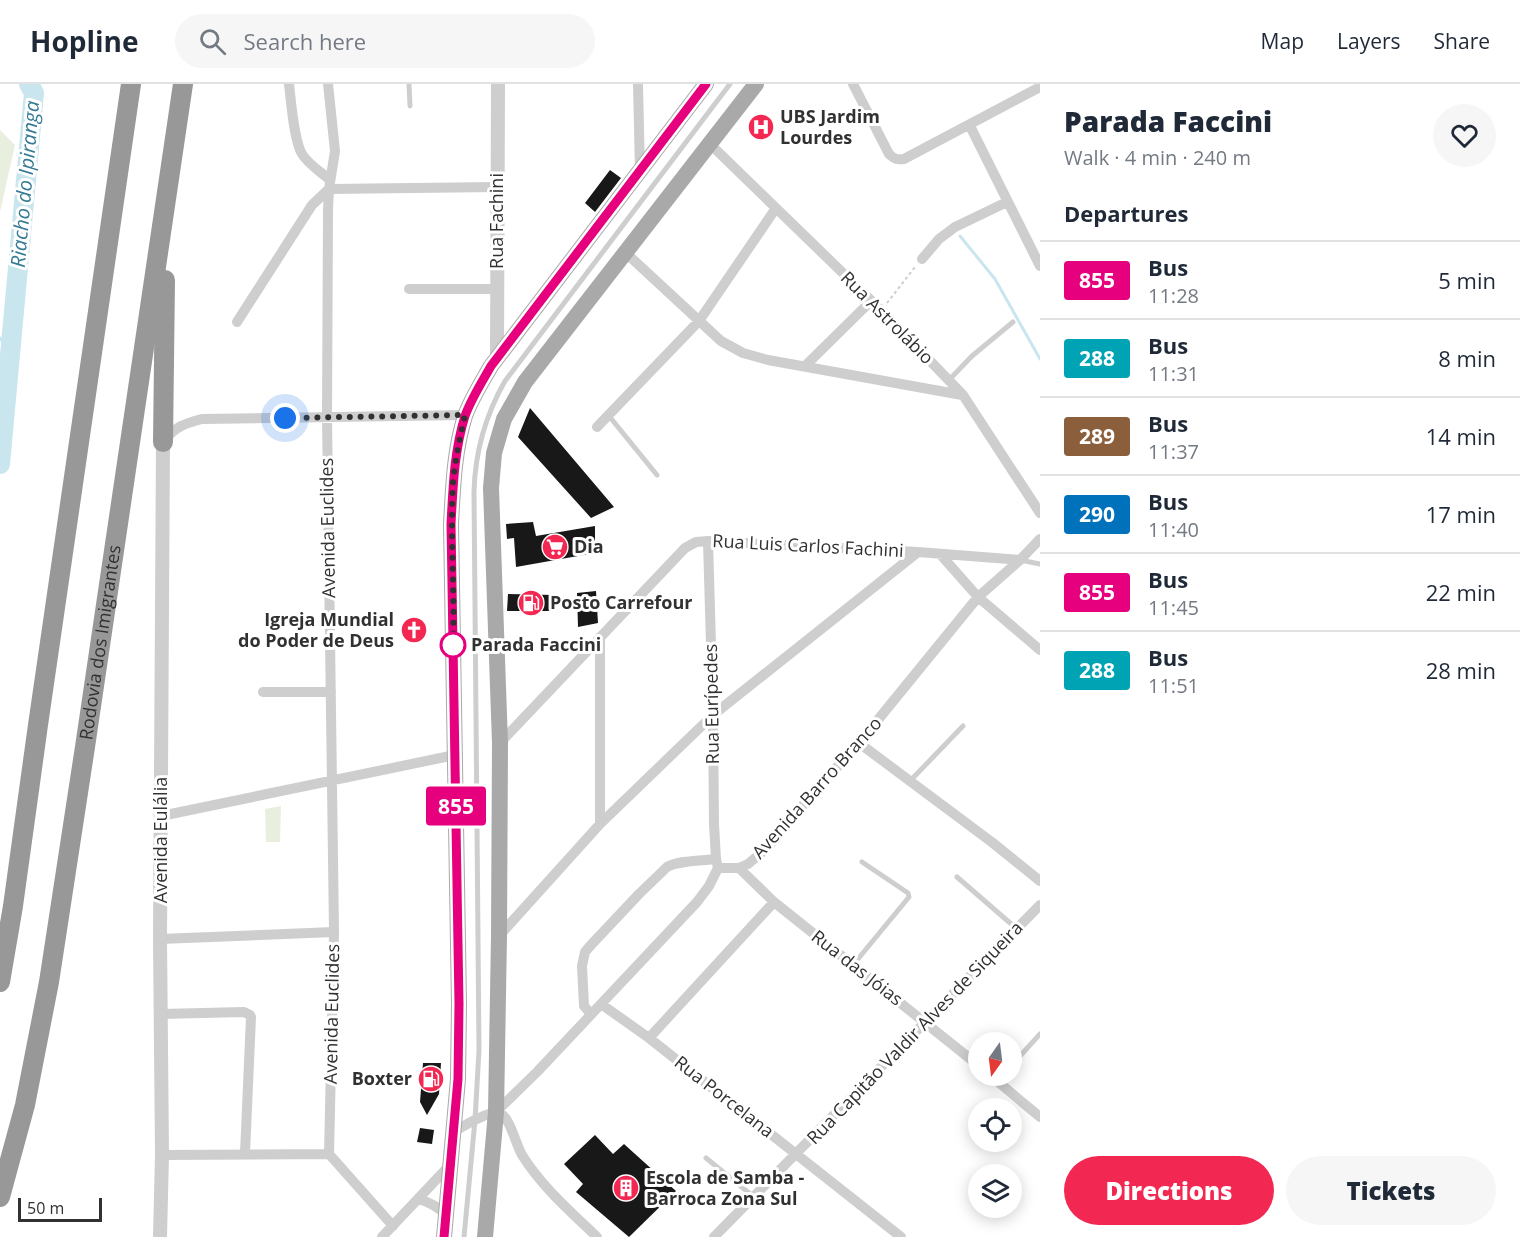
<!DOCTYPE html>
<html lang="en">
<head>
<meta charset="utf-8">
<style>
  :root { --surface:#fff; --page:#f6f6f7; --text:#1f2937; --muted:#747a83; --line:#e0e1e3; --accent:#f32852 }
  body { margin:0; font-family:"Open Sans",sans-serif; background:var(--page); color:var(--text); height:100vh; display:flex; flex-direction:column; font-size:22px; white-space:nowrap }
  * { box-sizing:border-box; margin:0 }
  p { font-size:20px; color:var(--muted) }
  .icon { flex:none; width:33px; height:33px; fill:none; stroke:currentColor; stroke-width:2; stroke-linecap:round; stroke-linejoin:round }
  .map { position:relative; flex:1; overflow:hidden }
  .drawer { display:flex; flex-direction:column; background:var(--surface); width:480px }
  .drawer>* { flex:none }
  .badge { padding:0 12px; border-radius:4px; font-size:21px; line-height:39px }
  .needle { width:39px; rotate:194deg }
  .buttons { position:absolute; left:968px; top:948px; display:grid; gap:12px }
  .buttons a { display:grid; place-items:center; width:54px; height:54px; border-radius:50%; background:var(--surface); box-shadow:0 3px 15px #0003; font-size:30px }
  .scale { position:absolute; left:18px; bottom:15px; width:84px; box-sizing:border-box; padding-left:6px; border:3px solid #313131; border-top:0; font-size:16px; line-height:21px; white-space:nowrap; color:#313131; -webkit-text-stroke:4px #fff; paint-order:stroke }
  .you { position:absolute; width:30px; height:30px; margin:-15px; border:4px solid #fff; border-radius:50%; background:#1a73e8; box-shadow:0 0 0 9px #1a73e833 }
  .map>.badge { position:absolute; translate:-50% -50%; box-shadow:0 0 0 3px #fff }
  h2 { padding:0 24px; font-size:22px; line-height:54px }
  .round { display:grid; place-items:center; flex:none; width:63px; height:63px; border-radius:32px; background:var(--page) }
  .headline { display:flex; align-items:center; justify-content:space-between; height:102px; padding:0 24px }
  h1 { font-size:28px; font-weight:800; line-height:45px }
  .action { display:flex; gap:12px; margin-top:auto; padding:12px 24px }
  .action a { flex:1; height:69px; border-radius:36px; background:var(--accent); color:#fff; font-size:24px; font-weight:800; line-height:69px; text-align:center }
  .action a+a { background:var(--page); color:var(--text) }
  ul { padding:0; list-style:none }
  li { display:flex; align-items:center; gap:18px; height:78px; padding:0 24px; border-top:2px solid var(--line) }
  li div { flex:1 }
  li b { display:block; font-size:22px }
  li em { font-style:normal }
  li .badge { min-width:66px; font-weight:700; text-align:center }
  header { display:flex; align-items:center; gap:36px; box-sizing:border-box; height:84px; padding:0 30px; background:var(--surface); border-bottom:2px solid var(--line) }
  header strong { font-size:28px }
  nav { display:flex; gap:33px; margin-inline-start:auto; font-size:21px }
  .search { width:420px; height:54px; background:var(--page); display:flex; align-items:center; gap:15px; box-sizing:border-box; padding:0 21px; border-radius:33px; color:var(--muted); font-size:22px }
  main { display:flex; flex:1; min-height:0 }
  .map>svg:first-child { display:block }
  .green { fill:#e9efde }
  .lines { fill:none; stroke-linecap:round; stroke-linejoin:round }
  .stream { stroke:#c9e6ef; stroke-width:3 }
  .river { stroke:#c9e6ef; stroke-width:20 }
  .building { fill:#181818 }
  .path { stroke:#cecece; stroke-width:2; stroke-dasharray:3 3; stroke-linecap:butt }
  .service { stroke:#cecece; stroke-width:5 }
  .minor { stroke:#cecece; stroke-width:10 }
  .tertiary { stroke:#cecece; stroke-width:14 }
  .primary { stroke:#a9a9a9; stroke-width:16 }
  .motorway { stroke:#989898; stroke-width:20 }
  .line-casing { stroke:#fff; stroke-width:14 }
  .line { stroke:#e6007e; stroke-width:9 }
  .walk { stroke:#313131; stroke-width:6; stroke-dasharray:0 10.8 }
  .stop-dot { fill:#fff; stroke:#e6007e; stroke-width:3 }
  .labels { text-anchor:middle; stroke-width:6; stroke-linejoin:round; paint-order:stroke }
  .poi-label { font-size:18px; font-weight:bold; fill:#313131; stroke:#fff; text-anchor:start }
  .street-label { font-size:18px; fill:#313131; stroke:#fff }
  .stop-label { font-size:18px; font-weight:bold; fill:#313131; stroke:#fff; text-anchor:start }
  .water-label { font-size:20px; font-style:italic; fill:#357b94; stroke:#fff }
</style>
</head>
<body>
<header>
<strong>Hopline</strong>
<div class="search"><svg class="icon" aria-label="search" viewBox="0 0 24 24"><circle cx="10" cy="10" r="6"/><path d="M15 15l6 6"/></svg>Search here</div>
<nav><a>Map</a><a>Layers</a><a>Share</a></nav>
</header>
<main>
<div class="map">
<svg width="1040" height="1153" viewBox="0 0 1040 1153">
  <rect width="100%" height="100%" fill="#fff"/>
  <!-- green -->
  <path class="green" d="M0 46 15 61 0 128Z
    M281 722 280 758H266L265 725Z"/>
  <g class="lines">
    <!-- stream -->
    <path class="stream" d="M960 152 995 195 1040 275
      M0 254 10 267"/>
    <!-- river -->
    <path class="river" d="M0 380 34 9 29 0"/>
  </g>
  <!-- building -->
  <path class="building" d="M610 86 621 94 595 128 585 119Z
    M530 324 614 423 591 434 518 353Z
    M533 438 536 452 595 442V469L516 483 514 454 507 455 506 440Z
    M596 507 598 539 578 543 577 509Z
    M508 510 554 511 555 527H507Z
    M423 979H441L439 1010 427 1031 420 1018Z
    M420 1044 434 1046 432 1060 417 1058Z
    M595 1051 613 1070 624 1060 676 1107 629 1153 576 1108 583 1100 564 1080Z"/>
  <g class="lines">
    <!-- path -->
    <path class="path" d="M887 219 915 183"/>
    <!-- service -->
    <path class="service" d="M409 0 410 22
      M948 297 972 272 1013 238
      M609 332 657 391
      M1020 476 1040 480
      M910 697 963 642
      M957 793 1017 845
      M853 881 909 813 908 809 862 778
      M1011 982 1040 950
      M706 1074 754 1113
      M464 1153 475 1036 479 966 474 408C475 367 485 332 505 297L730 0"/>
    <!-- minor -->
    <path class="minor" d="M289 0C291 17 294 57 302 70 309 81 321 88 330 96
      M328 0 335 67 329 105 328 126 327 334 334 848 329 1070
      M638 0 640 87
      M853 0 889 70C894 75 897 76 904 75L1040 3
      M970 42 1040 182
      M709 59 881 226 963 311 1040 429
      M626 169 721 257 743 269 768 276 962 311
      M922 175 939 155 955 143 1007 118
      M409 205H497
      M237 238 312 121 329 105 497 103
      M805 282 871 217
      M597 343 699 237 776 124
      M164 357C174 343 186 339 202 335L465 331
      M708 457 713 631 714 740 716 775 718 784
      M940 470 978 513 1040 566
      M600 553V740
      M263 608H331
      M500 659 685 464 696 458 708 457 918 468 1020 476
      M859 659 993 759 1040 797
      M161 732 455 671
      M739 784 774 818 978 981
      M499 852 600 740 713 631 918 468
      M160 855 334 848
      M601 920 649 954 901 1153
      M161 930 244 928 250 931 251 933 245 1069
      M591 930 584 922 582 882 585 868 590 862 639 810 667 783C680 776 701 777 716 775
      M649 954 774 818
      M991 992 1040 1033
      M496 1028 537 988 697 818 709 802 718 784H739L748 780 767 764 815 707 859 659 978 513 1020 476 1040 455
      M455 1047C465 1041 491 1025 501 1030 510 1034 516 1061 522 1071 542 1103 570 1127 597 1153
      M162 1071 329 1070 393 1142
      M418 1115C430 1118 437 1123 447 1131
      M382 1153 450 1081
      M714 1153 1040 821"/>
    <!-- tertiary -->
    <path class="tertiary" d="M497 274 498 0
      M160 1153 162 1071 160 855 163 358"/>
    <!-- primary -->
    <path class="primary" d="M444 1153 458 995 459 920 451 440C453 404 454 367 465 332 471 315 482 298 491 282L706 0
      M485 1153 496 1028 499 852 500 659 491 404 494 369 504 335 525 298 756 0"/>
    <!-- motorway -->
    <g class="motorway">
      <path d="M163 358 165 196"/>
      <path d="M0 898 13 822 38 641 131 0"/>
      <path id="s1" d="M0 1113 25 1021 49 898 85 663 183 0"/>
    </g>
  </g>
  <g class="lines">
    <defs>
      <path id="line" d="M444 1153 458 995 459 920 451 440C453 404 454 367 465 332 471 315 482 298 491 282L706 0"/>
    </defs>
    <!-- line casing -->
    <use href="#line" class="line-casing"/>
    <!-- line -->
    <use href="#line" class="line"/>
    <!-- walk -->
    <path class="walk" d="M285 334 465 331C460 354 455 376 453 399 450 453 455 507 453 561"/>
  </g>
  <!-- icons -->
  <defs>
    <symbol id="hospital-disc" viewBox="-11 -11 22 22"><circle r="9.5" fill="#f32852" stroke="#fff"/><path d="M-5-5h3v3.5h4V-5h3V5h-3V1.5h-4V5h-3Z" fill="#fff"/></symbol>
    <symbol id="supermarket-disc" viewBox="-11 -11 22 22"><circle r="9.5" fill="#f32852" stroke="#fff"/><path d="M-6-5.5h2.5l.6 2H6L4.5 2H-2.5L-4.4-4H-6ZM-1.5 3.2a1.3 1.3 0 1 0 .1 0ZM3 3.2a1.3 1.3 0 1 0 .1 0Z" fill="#fff"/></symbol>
    <symbol id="fuel-disc" viewBox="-11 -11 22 22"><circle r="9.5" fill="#f32852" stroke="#fff"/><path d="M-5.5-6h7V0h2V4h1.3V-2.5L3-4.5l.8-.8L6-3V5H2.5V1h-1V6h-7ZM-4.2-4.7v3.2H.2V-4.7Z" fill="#fff"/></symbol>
    <symbol id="church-disc" viewBox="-11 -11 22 22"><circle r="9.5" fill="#f32852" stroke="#fff"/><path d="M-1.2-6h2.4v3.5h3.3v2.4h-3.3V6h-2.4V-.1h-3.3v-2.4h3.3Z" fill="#fff"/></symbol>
    <symbol id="building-disc" viewBox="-11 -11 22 22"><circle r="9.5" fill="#f32852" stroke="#fff"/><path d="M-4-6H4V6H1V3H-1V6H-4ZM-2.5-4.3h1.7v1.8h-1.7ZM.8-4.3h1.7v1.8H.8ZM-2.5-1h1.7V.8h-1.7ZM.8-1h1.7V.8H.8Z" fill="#fff"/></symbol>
  </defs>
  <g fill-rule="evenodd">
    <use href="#hospital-disc" x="746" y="28" width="30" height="30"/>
    <use href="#supermarket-disc" x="540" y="448" width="30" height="30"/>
    <use href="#fuel-disc" x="516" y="504" width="30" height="30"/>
    <use href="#church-disc" x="399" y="531" width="30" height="30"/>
    <use href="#fuel-disc" x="416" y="980" width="30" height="30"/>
    <use href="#building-disc" x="611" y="1089" width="30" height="30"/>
  </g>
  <!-- markers -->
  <circle class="stop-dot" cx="453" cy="561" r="12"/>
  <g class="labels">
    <!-- poi labels -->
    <g class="poi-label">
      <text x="780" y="39">UBS Jardim<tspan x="780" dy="21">Lourdes</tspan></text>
      <text x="574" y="469">Dia</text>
      <text x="550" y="525">Posto Carrefour</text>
      <text x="394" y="542" text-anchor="end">Igreja Mundial<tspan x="394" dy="21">do Poder de Deus</tspan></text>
      <text x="412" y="1001" text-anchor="end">Boxter</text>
      <text x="646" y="1100">Escola de Samba -<tspan x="646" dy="21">Barroca Zona Sul</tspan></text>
    </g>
    <!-- street labels -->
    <g class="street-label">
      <text transform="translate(497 137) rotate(-90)" y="6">Rua Fachini</text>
      <text transform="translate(887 234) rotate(45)" y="6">Rua Astrolábio</text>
      <text transform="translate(328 444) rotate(-91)" y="6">Avenida Euclides</text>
      <text transform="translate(808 462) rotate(3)" y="6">Rua Luis Carlos Fachini</text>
      <text dy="6" stroke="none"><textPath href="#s1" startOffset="564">Rodovia dos Imigrantes</textPath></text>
      <text transform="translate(712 620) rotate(-91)" y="6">Rua Eurípedes</text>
      <text transform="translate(817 704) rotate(-48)" y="6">Avenida Barro Branco</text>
      <text transform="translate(161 756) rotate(-90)" y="6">Avenida Eulália</text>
      <text transform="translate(857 884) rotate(38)" y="6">Rua das Jóias</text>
      <text transform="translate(332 930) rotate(-89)" y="6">Avenida Euclides</text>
      <text transform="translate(915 949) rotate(-46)" y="6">Rua Capitão Valdir Alves de Siqueira</text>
      <text transform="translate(724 1013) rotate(38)" y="6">Rua Porcelana</text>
    </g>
    <!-- stop labels -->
    <g class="stop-label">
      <text x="471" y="567">Parada Faccini</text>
    </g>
    <!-- water labels -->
    <g class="water-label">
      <text transform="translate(25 100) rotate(-85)" y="7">Riacho do Ipiranga</text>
    </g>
  </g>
</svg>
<div class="buttons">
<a><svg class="needle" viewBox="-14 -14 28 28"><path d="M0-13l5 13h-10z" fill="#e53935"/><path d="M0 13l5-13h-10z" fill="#747a83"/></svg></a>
<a><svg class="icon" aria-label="locate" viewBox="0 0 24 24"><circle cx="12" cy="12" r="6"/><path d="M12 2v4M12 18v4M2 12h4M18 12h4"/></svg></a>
<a><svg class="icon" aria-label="layers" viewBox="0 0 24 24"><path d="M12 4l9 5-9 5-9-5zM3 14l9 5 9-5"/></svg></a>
</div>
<div class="scale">50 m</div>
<div class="you" style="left:285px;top:334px"></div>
<b class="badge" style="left:456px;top:722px;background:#e6007e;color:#fff">855</b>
</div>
<section class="drawer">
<div class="headline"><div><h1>Parada Faccini</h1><p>Walk · 4 min · 240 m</p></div><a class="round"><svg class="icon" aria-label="heart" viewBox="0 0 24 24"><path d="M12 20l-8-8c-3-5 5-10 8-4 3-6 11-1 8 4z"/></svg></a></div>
<h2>Departures</h2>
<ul>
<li><span class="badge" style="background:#e6007e;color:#fff">855</span><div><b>Bus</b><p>11:28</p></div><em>5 min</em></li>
<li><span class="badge" style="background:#00a3b4;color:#fff">288</span><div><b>Bus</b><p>11:31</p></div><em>8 min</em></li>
<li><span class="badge" style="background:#8b5e3c;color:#fff">289</span><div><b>Bus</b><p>11:37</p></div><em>14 min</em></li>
<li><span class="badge" style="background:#0072bc;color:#fff">290</span><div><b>Bus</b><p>11:40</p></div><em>17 min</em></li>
<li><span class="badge" style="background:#e6007e;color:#fff">855</span><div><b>Bus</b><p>11:45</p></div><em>22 min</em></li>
<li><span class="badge" style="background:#00a3b4;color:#fff">288</span><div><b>Bus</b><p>11:51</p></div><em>28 min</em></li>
</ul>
<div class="action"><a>Directions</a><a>Tickets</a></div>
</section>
</main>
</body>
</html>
